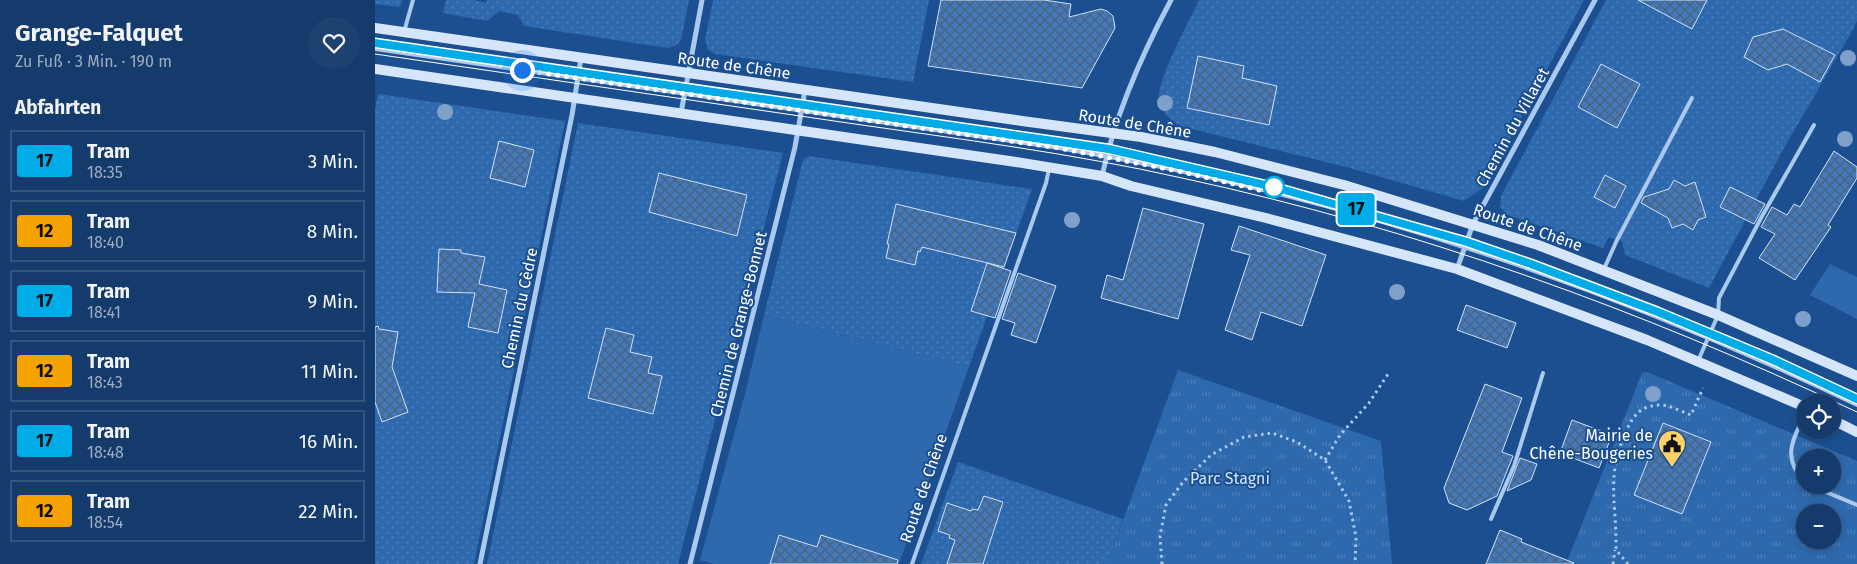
<!DOCTYPE html>
<html lang="de">
<head>
<meta charset="utf-8">
<style>
  :root { --surface:#143b6b; --page:#1d4271; --text:#f1f3f6; --muted:#9dadc1; --line:#33557e }
  body { margin:0; font-family:"Fira Sans",sans-serif; background:var(--page); color:var(--text); height:100vh; display:flex; flex-direction:column; font-size:19px; white-space:nowrap }
  * { box-sizing:border-box; margin:0 }
  p { font-size:16px; color:var(--muted) }
  .icon { flex:none; width:28px; height:28px; fill:none; stroke:currentColor; stroke-width:2; stroke-linecap:round; stroke-linejoin:round }
  .map { position:relative; flex:1; overflow:hidden }
  .side { display:flex; flex-direction:column; background:var(--surface); width:375px }
  .side>* { flex:none }
  .badge { padding:0 10px; border-radius:4px; font-size:18px; line-height:32px }
  .fabs { position:absolute; left:1421px; top:394px; display:grid; gap:10px }
  .fabs a { display:grid; place-items:center; width:45px; height:45px; border-radius:50%; background:var(--surface); box-shadow:0 2px 8px #0003,0 0 0 1px var(--line); font-size:25px }
  .you { position:absolute; width:25px; height:25px; margin:-12px; border:4px solid #fff; border-radius:50%; background:#1a73e8; box-shadow:0 0 0 8px #1a73e833 }
  .map>.badge { position:absolute; translate:-50% -50%; box-shadow:0 0 0 2px #fff }
  h2 { padding:0 15px; font-size:19px; line-height:45px }
  .round { display:grid; place-items:center; flex:none; width:52px; height:52px; border-radius:26px; background:var(--page) }
  .headline { display:flex; align-items:center; justify-content:space-between; height:85px; padding:0 15px }
  h1 { font-size:24px; font-weight:700; line-height:38px }
  ul { padding:0; list-style:none }
  li { display:flex; align-items:center; gap:15px; height:62px; margin:0 10px 8px; padding:0 5px; border:2px solid var(--line); border-radius:0px }
  li div { flex:1 }
  li b { display:block; font-size:19px }
  li em { font-style:normal }
  li .badge { min-width:55px; font-weight:700; text-align:center }
  main { display:flex; flex:1; min-height:0 }
  .map>svg:first-child { display:block }
  .grass { fill:#2e69ad }
  .park { fill:url(#park-tufts); fill-rule:evenodd }
  .garden { fill:url(#garden-dots) }
  .building { fill:url(#building-cross-hatch); stroke:#cfe3fa }
  .lines { fill:none; stroke-linecap:round; stroke-linejoin:round }
  .path { stroke:#a9c9ee; stroke-width:3; stroke-dasharray:2.5 4; stroke-linecap:butt }
  .lane { stroke:#a9c9ee; stroke-width:4 }
  .street { stroke:#a9c9ee; stroke-width:5 }
  .secondary { stroke:#d6e6fa; stroke-width:10 }
  .tram { stroke:#fff; stroke-width:1 }
  .tree { fill:#7ea0ca }
  .line-casing { stroke:#fff; stroke-width:11 }
  .line { stroke:#00ace7; stroke-width:8 }
  .walk { stroke:#fff; stroke-width:5; stroke-dasharray:0 9 }
  .stop-dot { fill:#fff; stroke:#00ace7; stroke-width:2.5 }
  .labels { text-anchor:middle; stroke-width:4; stroke-linejoin:round; paint-order:stroke }
  .street-label { font-size:16px; fill:#fff; stroke:#1b4f8f }
  .poi-label { font-size:16px; fill:#fff; stroke:#1b4f8f; text-anchor:end }
  .park-label { font-size:16px; fill:#cfe3fa; stroke:#1b4f8f }
</style>
</head>
<body>
<main>
<section class="side">
<div class="headline"><div><h1>Grange-Falquet</h1><p>Zu Fuß · 3 Min. · 190 m</p></div><a class="round"><svg class="icon" aria-label="heart" viewBox="0 0 24 24"><path d="M12 20l-8-8c-3-5 5-10 8-4 3-6 11-1 8 4z"/></svg></a></div>
<h2>Abfahrten</h2>
<ul>
<li><span class="badge" style="background:#00ace7;color:#111">17</span><div><b>Tram</b><p>18:35</p></div><em>3 Min.</em></li>
<li><span class="badge" style="background:#f5a300;color:#111">12</span><div><b>Tram</b><p>18:40</p></div><em>8 Min.</em></li>
<li><span class="badge" style="background:#00ace7;color:#111">17</span><div><b>Tram</b><p>18:41</p></div><em>9 Min.</em></li>
<li><span class="badge" style="background:#f5a300;color:#111">12</span><div><b>Tram</b><p>18:43</p></div><em>11 Min.</em></li>
<li><span class="badge" style="background:#00ace7;color:#111">17</span><div><b>Tram</b><p>18:48</p></div><em>16 Min.</em></li>
<li><span class="badge" style="background:#f5a300;color:#111">12</span><div><b>Tram</b><p>18:54</p></div><em>22 Min.</em></li>
</ul>
</section>
<div class="map">
<svg width="1482" height="564" viewBox="0 0 1482 564">
  <defs>
    <pattern id="park-tufts" width="24" height="20" patternUnits="userSpaceOnUse" patternTransform="scale(1.25)"><rect width="24" height="20" fill="#2e69ad"/><path d="M3 7l-1-3M5 7V3M7 7l1-3M15 17l-1-3M17 17v-4M19 17l1-3" fill="none" stroke="#4d80b9"/></pattern>
    <pattern id="garden-dots" width="8" height="8" patternUnits="userSpaceOnUse" patternTransform="scale(1.25)"><rect width="8" height="8" fill="#2e69ad"/><path d="M2 2h.1M6 6h.1" fill="none" stroke="#4d80b9" stroke-width="1.8" stroke-linecap="round"/></pattern>
    <pattern id="building-cross-hatch" width="8" height="8" patternUnits="userSpaceOnUse" patternTransform="scale(1.25)"><rect width="8" height="8" fill="#4478b7"/><path d="M0 0l8 8M0 8l8-8" fill="none" stroke="#486282"/></pattern>
  </defs>
  <rect width="100%" height="100%" fill="#1b4f8f"/>
  <!-- grass -->
  <path class="grass" d="M1455 264 1482 277V319L1435 295Z
    M389 315 594 367 524 564H339L325 560 370 394Z"/>
  <!-- park -->
  <path class="park" d="M803 370 1006 441 1017 564H732Z
    M1272 372 1482 461V564H1191L1267 373ZM1430 458H1458V485H1430ZM1430 512H1458V540H1430Z"/>
  <!-- garden -->
  <path class="garden" d="M0 0H27L25 7 0 4Z
    M71 0H99L111 3 112 0H314L306 40 302 45 293 48 149 26 143 15 124 11 112 21 68 13Z
    M338 0H554L538 82 340 54 333 50 330 40Z
    M824 0H1209L1109 187 1089 201 975 168 805 126C795 119 786 113 784 100 781 81 815 20 824 0Z
    M1231 0H1482V21L1476 33 1409 148 1334 288 1250 255 1247 241 1234 237 1228 248 1133 215 1125 207 1126 196Z
    M3 94 190 121 99 564H0V110Z
    M203 123 408 153 303 564H112Z
    M434 156 657 189 594 367 389 315 428 160Z
    M583 462 748 519 732 564H546Z"/>
  <!-- building -->
  <path class="building" d="M566 0H669L696 4 694 17 726 9 732 11 738 16 740 28 707 88 553 66Z
    M1263 0H1332L1317 29Z
    M1408 29 1460 55 1445 82 1412 64 1393 70 1369 57 1378 37Z
    M823 56 869 66 867 78 902 86 894 125 812 108Z
    M1226 64 1265 84 1242 128 1203 107Z
    M124 141 159 150 150 187 115 178Z
    M1459 151 1482 167V178L1453 225 1456 227 1420 280 1384 258 1400 234 1386 227 1397 207 1412 215 1419 204 1425 207Z
    M284 173 372 195 362 236 274 212Z
    M1230 175 1251 186 1240 208 1219 197Z
    M1299 180 1310 186 1320 182 1331 217 1323 220 1318 230 1308 224 1297 228 1293 218 1266 203 1269 197 1294 189Z
    M1355 187 1390 204 1379 224 1345 207Z
    M521 204 641 233 629 267 547 247 545 252 543 251 540 265 511 258 514 244H512Z
    M768 208 829 224 803 319 726 298 732 275 748 280Z
    M864 226 951 255 927 326 886 312 877 340 850 330 875 255 856 250Z
    M64 249 86 250V253L110 257 104 284 132 290 123 333 93 327 100 293 62 292Z
    M612 263 636 271 620 318 596 311Z
    M643 273 681 286 661 343 636 335 640 323 627 319Z
    M1091 305 1141 323 1132 348 1082 330Z
    M3 326 4 329 23 332 17 367 33 412 7 422 0 402V327Z
    M231 328 259 335 255 352 277 357 273 373 287 376 278 414 213 398Z
    M1110 384 1147 398 1127 452 1138 456 1122 496 1092 510 1074 503 1069 488Z
    M1197 420 1237 435 1224 468 1185 453Z
    M1288 423 1336 442 1307 514 1259 495Z
    M1145 458 1162 464 1156 480 1132 491Z
    M609 496 628 502 608 564H572L580 540 574 538 575 535 563 531 572 503 596 511 597 509 603 510Z
    M1125 530 1147 539 1146 542 1199 563 1198 564H1111Z
    M404 535 442 547 446 535 523 560 522 564H395Z"/>
  <g class="lines">
    <!-- path -->
    <path class="path" d="M950 460 965 435 994 403 1013 374
      M787 564 785 536 791 505 808 482 836 455 869 437 897 433 922 442 950 460 974 501 981 537 980 564
      M1238 564 1240 550
      M1253 564 1241 550C1242 502 1230 476 1252 429 1260 413 1267 405 1287 405 1297 406 1307 412 1316 415L1328 388"/>
    <!-- lane -->
    <path class="lane" d="M29 32 38 0
      M0 49 684 148C960 194 1230 284 1482 405
      M1229 269 1242 240 1317 98
      M1323 361 1343 315 1344 298 1386 218 1439 125
      M1430 414C1418 439 1406 459 1430 481
      M1434 485 1482 505
      M1116 519 1139 466 1168 373
      M537 564 671 183 674 169"/>
    <!-- street -->
    <path class="street" d="M306 113 327 0
      M727 176C740 116 767 54 796 0
      M1082 269 1098 224 1220 0
      M105 564 197 115 206 58
      M315 564 420 147 430 90"/>
    <!-- secondary -->
    <path class="secondary" d="M0 28 647 121 766 137 840 152 969 185 1163 245 1343 315 1482 376
      M0 69 641 162 727 176 756 186 891 218 1082 269 1272 340 1430 407
      M1458 420 1482 432"/>
    <!-- tram -->
    <path class="tram" d="M0 43 734 149C854 177 974 204 1091 242 1225 285 1356 338 1482 399
      M0 54C158 77 315 100 473 123 584 139 696 153 807 178 1040 228 1266 310 1482 412"/>
  </g>
  <!-- trees -->
  <g class="tree">
    <circle cx="1473" cy="58" r="8"/>
    <circle cx="790" cy="103" r="8"/>
    <circle cx="70" cy="112" r="8"/>
    <circle cx="1470" cy="139" r="8"/>
    <circle cx="697" cy="220" r="8"/>
    <circle cx="1022" cy="292" r="8"/>
    <circle cx="1428" cy="319" r="8"/>
    <circle cx="1278" cy="394" r="8"/>
  </g>
  <g class="lines">
    <defs>
      <path id="line" d="M0 43 734 149 899 187 1092 242 1156 264 1283 312 1396 359 1482 399"/>
    </defs>
    <!-- line casing -->
    <use href="#line" class="line-casing"/>
    <!-- line -->
    <use href="#line" class="line"/>
    <!-- walk -->
    <path class="walk" d="M147 70 684 148 808 172 897 193 899 187"/>
  </g>
  <!-- icons -->
  <defs>
    <symbol id="civic-pin" viewBox="-11 -11 22 30"><path d="M0 17L-7.5 6A9.5 9.5 0 1 1 7.5 6Z" fill="#ffd166" stroke="#1b4f8f"/><path d="M-.6-6.5H3V-4.5H.6V-3L4-1V1h2V6H-6V1h2V-1L-.6-3ZM-1.2 2.5V6h2.4V2.5Z" fill="#111"/></symbol>
  </defs>
  <g fill-rule="evenodd">
    <use href="#civic-pin" x="1281" y="428" width="32" height="43"/>
  </g>
  <!-- markers -->
  <circle class="stop-dot" cx="899" cy="187" r="10"/>
  <g class="labels">
    <!-- street labels -->
    <g class="street-label">
      <text transform="translate(359 65) rotate(8)" y="6">Route de Chêne</text>
      <text transform="translate(760 123) rotate(9)" y="6">Route de Chêne</text>
      <text transform="translate(1137 127) rotate(-61)" y="6">Chemin du Villaret</text>
      <text transform="translate(1153 227) rotate(19)" y="6">Route de Chêne</text>
      <text transform="translate(144 308) rotate(-78)" y="6">Chemin du Cèdre</text>
      <text transform="translate(363 324) rotate(-76)" y="6">Chemin de Grange-Bonnet</text>
      <text transform="translate(548 488) rotate(-71)" y="6">Route de Chêne</text>
    </g>
    <!-- poi labels -->
    <g class="poi-label">
      <text x="1278" y="441">Mairie de<tspan x="1278" dy="18">Chêne-Bougeries</tspan></text>
    </g>
    <!-- park labels -->
    <g class="park-label">
      <text x="855" y="484">Parc Stagni</text>
    </g>
  </g>
</svg>
<div class="fabs">
<a><svg class="icon" aria-label="locate" viewBox="0 0 24 24"><circle cx="12" cy="12" r="6"/><path d="M12 2v4M12 18v4M2 12h4M18 12h4"/></svg></a>
<a>+</a>
<a>−</a>
</div>
<div class="you" style="left:147px;top:70px"></div>
<b class="badge" style="left:981px;top:209px;background:#00ace7;color:#111">17</b>
</div>
</main>
</body>
</html>
